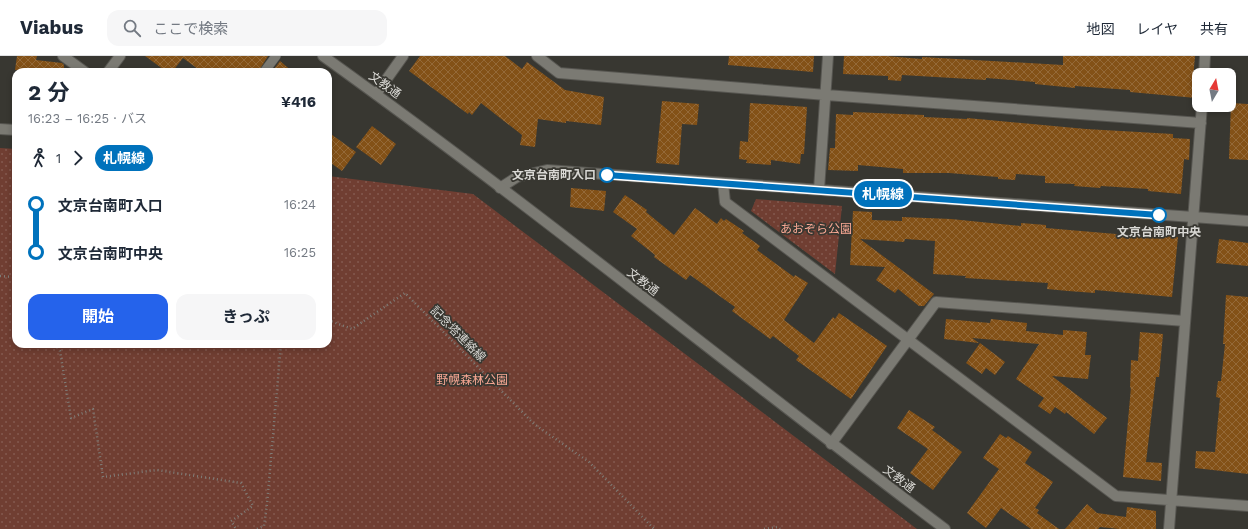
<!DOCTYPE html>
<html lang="ja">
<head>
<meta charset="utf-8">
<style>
  :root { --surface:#fff; --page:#f6f6f7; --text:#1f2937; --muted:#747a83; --line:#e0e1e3; --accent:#2563eb }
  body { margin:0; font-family:"Work Sans","Noto Sans JP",sans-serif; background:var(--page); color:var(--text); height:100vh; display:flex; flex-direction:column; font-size:15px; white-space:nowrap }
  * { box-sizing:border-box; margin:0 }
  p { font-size:13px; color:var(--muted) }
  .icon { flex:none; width:22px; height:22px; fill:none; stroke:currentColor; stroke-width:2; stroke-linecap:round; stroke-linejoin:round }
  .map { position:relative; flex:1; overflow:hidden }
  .sheet { position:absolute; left:12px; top:12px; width:320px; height:280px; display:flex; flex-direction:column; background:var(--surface); border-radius:12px; box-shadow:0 2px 6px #0003 }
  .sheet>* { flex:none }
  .badge { padding:0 8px; border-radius:13px; font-size:14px; line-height:26px }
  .needle { width:26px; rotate:10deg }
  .controls { position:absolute; left:1192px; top:12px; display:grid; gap:8px }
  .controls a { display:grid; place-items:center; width:44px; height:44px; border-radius:8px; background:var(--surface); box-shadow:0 2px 6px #0003; font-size:20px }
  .map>.badge { position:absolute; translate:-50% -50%; box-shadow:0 0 0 2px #fff }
  .legs { display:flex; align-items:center; gap:6px; height:44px; padding:0 16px; font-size:13px }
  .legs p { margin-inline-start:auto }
  .headline { display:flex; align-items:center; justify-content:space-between; height:68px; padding:0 16px }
  h1 { font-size:22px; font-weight:700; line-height:30px }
  .button { display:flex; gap:8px; margin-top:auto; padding:8px 16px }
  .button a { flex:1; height:46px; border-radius:12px; background:var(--accent); color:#fff; font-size:16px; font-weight:700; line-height:46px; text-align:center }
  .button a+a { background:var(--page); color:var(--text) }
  ul { padding:0 16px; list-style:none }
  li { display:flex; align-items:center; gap:14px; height:48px; font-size:15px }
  li i { display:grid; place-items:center; width:6px; height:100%; margin:0 5px; background:currentColor }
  li i::after { content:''; width:10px; height:10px; margin:-5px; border:3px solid; border-radius:50%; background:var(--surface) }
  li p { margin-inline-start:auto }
  li:first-child i { background:linear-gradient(#0000 50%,currentColor 0) }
  li:last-child i { background:linear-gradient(currentColor 50%,#0000 0) }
  header { display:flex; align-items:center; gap:24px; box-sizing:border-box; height:56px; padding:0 20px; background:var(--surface); border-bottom:1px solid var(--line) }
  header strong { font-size:19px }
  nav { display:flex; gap:22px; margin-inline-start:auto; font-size:14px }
  .search { width:280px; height:36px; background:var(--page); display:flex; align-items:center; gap:10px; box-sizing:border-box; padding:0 14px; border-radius:12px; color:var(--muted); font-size:15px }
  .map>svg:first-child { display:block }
  .park { fill:url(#park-dots) }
  .building { fill:url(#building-cross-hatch) }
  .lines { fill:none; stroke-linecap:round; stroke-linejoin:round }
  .service-casing { stroke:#575651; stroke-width:10 }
  .minor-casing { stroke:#575651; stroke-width:12 }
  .tertiary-casing { stroke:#575651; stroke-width:12 }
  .path { stroke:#7f7e79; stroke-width:2.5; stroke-dasharray:1 3; stroke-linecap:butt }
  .service { stroke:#7b7a73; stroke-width:9 }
  .minor { stroke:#7b7a73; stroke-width:10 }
  .tertiary { stroke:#7b7a73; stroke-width:10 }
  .line-1-casing { stroke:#fff; stroke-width:9 }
  .line-1 { stroke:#0072bc; stroke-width:6 }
  .stop-1-dot { fill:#fff; stroke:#0072bc; stroke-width:2 }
  .labels { text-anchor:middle; stroke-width:3.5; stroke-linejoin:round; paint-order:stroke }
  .street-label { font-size:12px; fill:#d9d8d4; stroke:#383731 }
  .stop-label { font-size:12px; font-weight:bold; fill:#d9d8d4; stroke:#383731; text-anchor:end }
  .park-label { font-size:12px; fill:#f9a894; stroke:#383731 }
</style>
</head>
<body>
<header>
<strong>Viabus</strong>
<div class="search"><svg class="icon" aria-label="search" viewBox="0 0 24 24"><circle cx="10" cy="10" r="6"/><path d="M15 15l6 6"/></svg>ここで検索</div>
<nav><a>地図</a><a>レイヤ</a><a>共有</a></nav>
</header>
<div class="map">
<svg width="1248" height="473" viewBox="0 0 1248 473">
  <defs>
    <pattern id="park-dots" width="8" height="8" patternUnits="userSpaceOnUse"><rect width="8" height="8" fill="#703e32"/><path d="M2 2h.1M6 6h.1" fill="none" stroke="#84594f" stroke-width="1.8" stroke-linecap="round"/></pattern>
    <pattern id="building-cross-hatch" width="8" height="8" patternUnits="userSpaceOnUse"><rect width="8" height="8" fill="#835117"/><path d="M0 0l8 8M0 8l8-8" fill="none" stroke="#946938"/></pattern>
  </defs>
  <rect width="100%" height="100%" fill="#383731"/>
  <!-- park -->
  <path class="park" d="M0 92 16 93V288H328V120L473 138 917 473H0Z
    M756 143 842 150 835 218 751 155Z"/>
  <!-- building -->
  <path class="building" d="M17 0H37L36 4 62 7 64 9V16L15 14Z
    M145 0H268L258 16H202L183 2 172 16H167Z
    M420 0H505L522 13 527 6 565 34 604 41 601 69 566 65V67L538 63 535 91 520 89 522 79 481 47 472 59 469 56 468 58 409 15Z
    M729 0H814L813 16 728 9Z
    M844 0H886L922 3V1L1063 9V0H1195L1193 23H1197L1196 42 1130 36V34L1075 30V32L1035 28V26L986 22V24L902 19 901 25 888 24V20L843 18Z
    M280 5 293 16H272Z
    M662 45 699 48 697 69 682 68 679 109 656 107Z
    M750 47 807 51 804 98H801L800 108 771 104V109L746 107 747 104 739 103 740 85 748 86Z
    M1231 47 1248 48V104L1229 103Z
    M853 56 924 59V61L967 63V62L1086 73 1173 78V82L1190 83 1189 104 1184 103 1181 138 1148 135V133L1101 130 1100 132 1074 130 1075 128 1045 127V120L1016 118 1015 124 998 123V121L949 117H903V113L858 109V115L828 114 830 92H835L836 58 853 59Z
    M372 70 396 88 381 109 356 91Z
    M328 76 356 96 342 115 328 105Z
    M571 132 606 135 604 155 570 151Z
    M625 139 647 154 646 156 674 179 695 152 717 168 721 162 724 165 726 163 744 175 742 177 760 190 757 194 794 221 795 219 808 227 784 264 814 287 833 261 835 263 839 257 887 290 851 343 796 304 799 300 773 280 770 283 732 255 735 251 690 219 686 224 654 201 655 199 631 180 637 173 613 156Z
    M853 155 872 156V164L902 165V161L951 163 1021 170V167L1046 169V172L1151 181V179L1178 181 1172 241 1095 234V237L1068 235 1047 233 1048 227 965 222 966 220 950 219 951 217 949 219 933 218 935 185 905 183 904 186 860 183 934 238 924 250H919L898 233 895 237 876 224 885 211 850 209Z
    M1219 183 1248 187V210L1216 207Z
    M1226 239 1248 241V418L1195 412 1196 395 1215 396 1220 342 1216 341 1218 325H1221L1225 288H1223Z
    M946 263 990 267 991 263 1027 267 1026 275 1063 279V274L1087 276 1085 299H1091L1088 323 1052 320 1107 362 1094 378 1066 356 1065 358 1055 351 1050 358 1038 350 1044 342 1016 323 1039 288 972 282 979 287 944 283Z
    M1140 276 1163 278 1159 321H1156L1146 406 1162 407 1161 425 1123 421 1131 331 1130 333 1131 304 1138 305Z
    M980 287 1005 306 995 319 986 312 982 318 966 307Z
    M909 354 935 371 932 374 962 396 933 434 910 417 928 393 897 372Z
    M1000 378 1006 382 1008 380 1032 396 1025 407 1053 426 1035 452 1039 454 1037 457 1059 473H1031L1001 452 986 472 967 457 999 413 983 402Z
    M1087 448 1097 457 1126 461 1127 451 1156 455V473H1119L1100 471 1098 473H1065Z"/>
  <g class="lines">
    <defs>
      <path id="service" d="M264 16 276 0"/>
      <path id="minor" d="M63 0 85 16
        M537 0 559 17 826 39 1201 67
        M108 16 120 0
        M1204 19 1205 0
        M376 38 403 0
        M0 73 16 74
        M723 127 725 146 1116 440 1248 450
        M500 132 517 121 547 114 1248 165
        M819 134 828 0
        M831 388 936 246 1185 265
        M1169 473 1202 49"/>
      <path id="tertiary" d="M323 0C535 152 737 317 945 473"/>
    </defs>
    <!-- service casing -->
    <use href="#service" class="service-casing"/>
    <!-- minor casing -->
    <use href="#minor" class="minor-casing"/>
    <!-- tertiary casing -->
    <use href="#tertiary" class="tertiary-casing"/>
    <!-- path -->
    <path class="path" d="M0 220 13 221 16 225
      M328 264 352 273 405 237 534 368 589 406 654 473
      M55 288 60 295 71 362 93 353 103 421 157 414 241 427 253 450 231 465 236 473
      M257 473 264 470 267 448 281 288
      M764 473 777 471 780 473"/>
    <!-- service -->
    <use href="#service" class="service"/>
    <!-- minor -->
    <use href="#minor" class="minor"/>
    <!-- tertiary -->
    <use href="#tertiary" class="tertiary"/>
  </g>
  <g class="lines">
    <defs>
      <path id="line-1" d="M607 119 1159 159"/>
    </defs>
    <!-- line-1 casing -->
    <use href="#line-1" class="line-1-casing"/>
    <!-- line-1 -->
    <use href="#line-1" class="line-1"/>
  </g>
  <!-- markers -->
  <g class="stop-1-dot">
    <circle cx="607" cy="119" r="7"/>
    <circle cx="1159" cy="159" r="7"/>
  </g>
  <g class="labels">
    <!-- street labels -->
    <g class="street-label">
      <text transform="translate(385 29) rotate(36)" y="4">文教通</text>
      <text transform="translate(643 226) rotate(38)" y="4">文教通</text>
      <text transform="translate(458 278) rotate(45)" y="4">記念塔連絡線</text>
      <text transform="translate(899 423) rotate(37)" y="4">文教通</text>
    </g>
    <!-- stop labels -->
    <g class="stop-label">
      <text x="596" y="123">文京台南町入口</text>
      <text x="1159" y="180" text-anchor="middle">文京台南町中央</text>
    </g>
    <!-- park labels -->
    <g class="park-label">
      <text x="816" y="177">あおぞら公園</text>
      <text x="472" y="328">野幌森林公園</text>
    </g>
  </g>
</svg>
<div class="controls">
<a><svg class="needle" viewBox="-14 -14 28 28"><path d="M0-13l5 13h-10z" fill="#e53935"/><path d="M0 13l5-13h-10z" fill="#747a83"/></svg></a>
</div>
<b class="badge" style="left:883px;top:138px;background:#0072bc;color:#fff">札幌線</b>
<section class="sheet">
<div class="headline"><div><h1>2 分</h1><p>16:23 – 16:25 · バス</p></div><b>¥416</b></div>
<div class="legs"><svg class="icon" aria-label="walk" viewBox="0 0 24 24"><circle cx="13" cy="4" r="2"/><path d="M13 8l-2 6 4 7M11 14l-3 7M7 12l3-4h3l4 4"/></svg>1<svg class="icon" aria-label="forward" viewBox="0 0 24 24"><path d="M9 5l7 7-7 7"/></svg><b class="badge" style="background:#0072bc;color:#fff">札幌線</b></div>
<ul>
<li><i style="color:#0072bc"></i><b>文京台南町入口</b><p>16:24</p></li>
<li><i style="color:#0072bc"></i><b>文京台南町中央</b><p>16:25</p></li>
</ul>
<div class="button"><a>開始</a><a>きっぷ</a></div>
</section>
</div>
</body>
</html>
